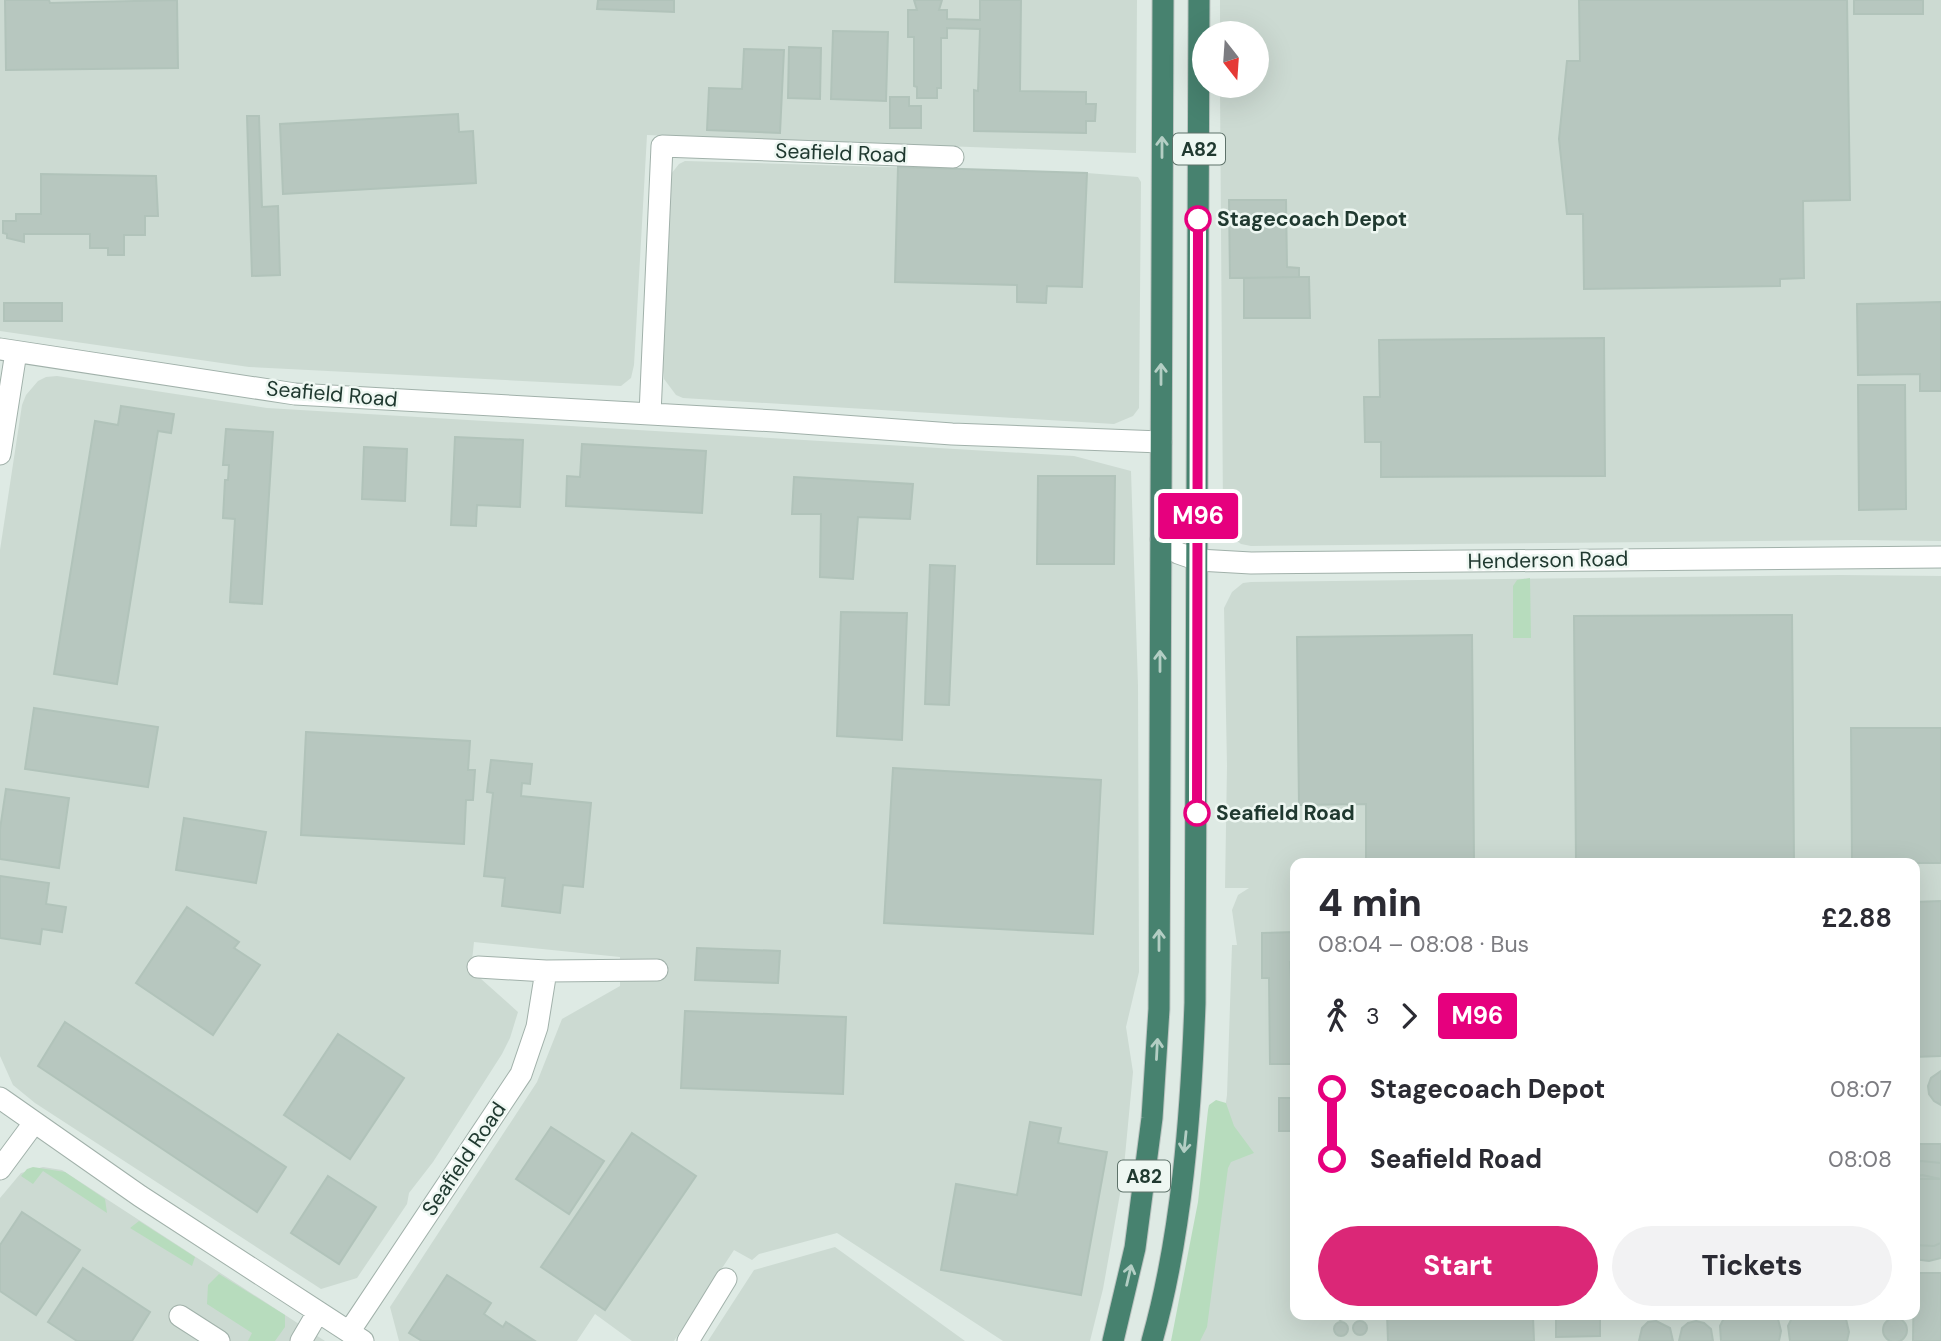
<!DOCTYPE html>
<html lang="en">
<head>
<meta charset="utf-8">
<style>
  :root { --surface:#fff; --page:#f2f2f3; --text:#2b2b33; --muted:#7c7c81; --accent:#db2777 }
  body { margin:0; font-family:"DM Sans",sans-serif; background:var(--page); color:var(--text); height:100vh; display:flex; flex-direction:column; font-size:26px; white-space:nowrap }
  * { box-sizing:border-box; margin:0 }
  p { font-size:23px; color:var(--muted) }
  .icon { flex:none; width:38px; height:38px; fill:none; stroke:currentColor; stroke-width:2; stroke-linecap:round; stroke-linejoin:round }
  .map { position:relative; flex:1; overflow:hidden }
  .drawer { position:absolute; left:1290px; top:858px; width:630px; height:462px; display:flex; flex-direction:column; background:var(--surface); border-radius:14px; box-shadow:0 7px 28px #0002 }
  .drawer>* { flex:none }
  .badge { padding:0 14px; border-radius:5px; font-size:24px; line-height:46px }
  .needle { width:46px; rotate:163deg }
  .buttons { position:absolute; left:1192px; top:21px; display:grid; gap:14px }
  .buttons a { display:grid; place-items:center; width:77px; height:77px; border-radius:50%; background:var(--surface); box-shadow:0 7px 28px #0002; font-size:35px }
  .map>.badge { position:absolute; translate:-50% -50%; box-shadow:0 0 0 4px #fff }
  .legs { display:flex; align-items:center; gap:10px; height:77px; padding:0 28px; font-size:23px }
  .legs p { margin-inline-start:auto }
  .head { display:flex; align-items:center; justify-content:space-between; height:119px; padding:0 28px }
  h1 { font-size:38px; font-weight:800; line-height:52px }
  .action { display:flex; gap:14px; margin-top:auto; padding:14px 28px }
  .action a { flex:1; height:80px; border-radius:42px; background:var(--accent); color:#fff; font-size:28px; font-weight:800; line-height:80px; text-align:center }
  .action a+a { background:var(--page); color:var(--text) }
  ul { padding:0 28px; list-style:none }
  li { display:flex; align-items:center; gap:24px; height:70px; font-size:26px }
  li i { display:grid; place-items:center; width:10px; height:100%; margin:0 9px; background:currentColor }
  li i::after { content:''; width:18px; height:18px; margin:-9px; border:5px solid; border-radius:50%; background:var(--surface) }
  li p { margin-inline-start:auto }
  li:first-child i { background:linear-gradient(#0000 50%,currentColor 0) }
  li:last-child i { background:linear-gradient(currentColor 50%,#0000 0) }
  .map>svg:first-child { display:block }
  .built { fill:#ccdad2; fill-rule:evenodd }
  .green { fill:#b7dcbd }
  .building { fill:#b7c7bf; stroke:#b1c3ba; stroke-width:2 }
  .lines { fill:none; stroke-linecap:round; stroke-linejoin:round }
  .minor-casing { stroke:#a1b1aa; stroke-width:23 }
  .trunk-casing { stroke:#bcc4c1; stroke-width:23 }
  .minor { stroke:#fff; stroke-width:21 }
  .trunk { stroke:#47826f; stroke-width:21 }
  .oneway { stroke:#b4cec4 }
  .line-1-casing { stroke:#fff; stroke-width:16 }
  .line-1 { stroke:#e6007e; stroke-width:10 }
  .stop-1-dot { fill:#fff; stroke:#e6007e; stroke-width:3.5 }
  .labels { text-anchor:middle; stroke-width:5; stroke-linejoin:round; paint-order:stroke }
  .shield { fill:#eef7f2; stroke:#5e726a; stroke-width:2 }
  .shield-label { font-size:19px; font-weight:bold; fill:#203930 }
  .street-label { font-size:21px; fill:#203930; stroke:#eef7f2 }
  .stop-label { font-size:21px; font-weight:bold; fill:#203930; stroke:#eef7f2; text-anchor:start }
</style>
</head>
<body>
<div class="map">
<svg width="1941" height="1341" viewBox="0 0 1941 1341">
  <rect width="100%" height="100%" fill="#deeae4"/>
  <!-- built -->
  <path class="built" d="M0 0H1137L1136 153 647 135 634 365 631 378 621 386 249 367 0 331Z
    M1220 0H1941V541L1855 540 1251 546 1241 544 1233 538 1227 530 1223 513 1220 86H1256V33H1220Z
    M685 161 1087 173 1138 177 1141 182 1139 408 1133 416 1114 424 683 398 676 395 664 379 663 370 671 174 679 164Z
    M57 376 267 408 1074 456 1131 471 1138 686 1139 972 1126 1027 1133 1072 1123 1177 1103 1289 1090 1341H1003L837 1233 759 1254 752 1260 734 1250 674 1341H632L595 1314 577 1341H399L390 1307 537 1082 562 1019 620 986V957L474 942 471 970 518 1012 510 1038 502 1054 433 1162 409 1193 407 1204 357 1278 321 1289 35 1103 13 1085 0 1056V550L22 405 26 395 38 381 46 377Z
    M1840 575 1941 576V1341H1192L1227 1095 1232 945H1237L1232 910 1238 895 1249 888H1225L1227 766 1224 608 1232 592 1243 583 1251 582ZM1295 863H1914V1314H1295Z
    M43 1167 62 1170 325 1341H0V1198L21 1173Z
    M835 1247 965 1341H708L754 1270Z"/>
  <!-- green -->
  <path class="green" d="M1530 578 1531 638H1513V586L1517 580Z
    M1216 1100 1226 1103 1234 1126 1254 1153 1231 1162 1228 1168 1207 1327 1200 1341H1171L1198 1202 1208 1110 1209 1105Z
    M33 1167 65 1172 105 1199 107 1213 43 1171 33 1184 21 1176 27 1169Z
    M139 1221 195 1257 192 1266 130 1228Z
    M219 1274 285 1315V1327L275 1341H248L252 1333 207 1304 208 1285Z"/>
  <!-- building -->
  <path class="building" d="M5 0H49L50 3 177 0 178 68 6 70Z
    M598 0H674V12L597 9Z
    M914 0H942L939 10H947V19L980 20V0H1021L1020 91 1086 92V104H1096L1095 121H1086V133L974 131V90L978 91 980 29 947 28V38H941V88H937V98H917V87L914 86V37H908V10H917Z
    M1579 0H1847L1850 200 1803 201 1804 278 1780 279V286L1584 289 1583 214H1567L1559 139 1567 61H1580Z
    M1854 0H1923V14H1854Z
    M833 31 888 32 886 101 831 99Z
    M789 47 821 48 820 99 788 98Z
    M744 49 784 50 780 133 707 130 709 88 742 89Z
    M890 97H909V106H921V128H890Z
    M458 114 459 132 473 131 476 183 283 194 280 124Z
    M247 116H259L262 207 278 206 280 275 252 276Z
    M898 167 1087 173 1082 287 1047 286 1046 303 1017 302V285L895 282Z
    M41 174 156 176 158 216H145V235H124V255H108V248H90V234H24V242L7 238V234L3 233V221H16V214H41Z
    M1229 200H1286L1287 267 1299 268V277L1230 278Z
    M1299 277H1309L1310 318H1244V278Z
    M1941 302V391H1920V374L1858 375 1857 304Z
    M4 303H62V321H4Z
    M1604 338 1605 476 1381 477V442H1365L1364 397H1380L1379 340Z
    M1858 385H1905L1906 509 1859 510Z
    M121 406 174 414 171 433 158 431 117 684 54 674 95 421 118 425Z
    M226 429 273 432 262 604 230 602 235 519 223 518 225 480H228L229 465H223Z
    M455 437 523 440 520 507 477 505 476 526 451 525Z
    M582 444 706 451 702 513 566 506 567 476 580 477Z
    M364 447 407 449 405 501 362 499Z
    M1038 476H1115L1114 564H1037Z
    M794 477 913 484 910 519 858 517 853 579 820 577 821 514H792Z
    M930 565 955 566 949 705 925 704Z
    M841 612 907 613 902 740 837 736Z
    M1792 615 1794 863H1576L1574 616Z
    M1472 635 1474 861 1366 862V804L1299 805 1297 637Z
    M34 708 158 727 148 787 25 769Z
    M1851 728H1941V863H1852Z
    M306 732 470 741 468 770H475L473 800H466L464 844 301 835Z
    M491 760 532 764 530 784 522 783 521 796 591 803 583 887 563 885 560 913 502 906 505 878 484 876 493 793 487 792Z
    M893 768 1101 780 1093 934 884 923Z
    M6 789 69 798 59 868 0 859V829Z
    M184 818 266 832 256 883 176 870Z
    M0 876 49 883 46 904 66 907 62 932 42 929 40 944 0 938Z
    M1941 901V1056L1914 1057V902Z
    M187 907 239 942 234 948 260 965 213 1035 136 983Z
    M1295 932V962H1290L1291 979H1295V1064H1270L1269 978H1262V933Z
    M697 948 780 951 778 983 695 980Z
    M685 1011 846 1017 843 1094 681 1088Z
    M65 1022 286 1167 257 1212 38 1066Z
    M338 1034 404 1078 350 1159 284 1115Z
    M1941 1071V1105L1934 1101 1929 1094 1928 1086 1931 1078Z
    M1279 1098H1295V1131H1279Z
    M1030 1122 1061 1128 1058 1143 1107 1152 1081 1295 941 1270 956 1184 1017 1195Z
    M551 1127 604 1161 569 1214 516 1179Z
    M632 1133 696 1176 605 1310 541 1267Z
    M1914 1144H1941V1179H1914Z
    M1293 1160H1295V1220H1292Z
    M1921 1161 1941 1163V1258L1929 1261 1914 1259V1162Z
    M1922 1175 1941 1179V1243L1934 1246 1914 1245V1177Z
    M328 1176 376 1207 339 1264 291 1233Z
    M22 1212 80 1250 36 1315 0 1291V1245Z
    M83 1268 150 1312 132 1341H77L48 1322Z
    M1914 1273H1941V1341H1913Z
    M447 1275 491 1303 484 1314 503 1327 506 1322 535 1341H422L409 1333Z
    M1334 1314H1348L1346 1318 1340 1320Z
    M1387 1314H1600V1336L1556 1337V1317H1533L1534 1341H1388Z
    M1774 1314 1778 1319 1781 1331 1779 1341H1721L1720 1326 1726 1314Z
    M1843 1314 1846 1319 1849 1332 1847 1341H1790L1788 1326 1794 1314Z
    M1883 1330a12 12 0 1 1 24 0a12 12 0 1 1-24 0Z
    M1353 1328a7 7 0 1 1 14 0a7 7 0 1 1-14 0Z
    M1656 1321 1670 1328 1673 1341H1639L1642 1328 1648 1322Z
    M1696 1321 1704 1323 1711 1329 1713 1341H1679L1682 1328 1688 1323Z
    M1334 1329a7 7 0 1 1 14 0a7 7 0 1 1-14 0Z"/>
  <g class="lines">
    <defs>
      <path id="minor" d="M0 349 295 394 775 421 952 434 1161 442
        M650 414 662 146 953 157
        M0 454 16 352
        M1161 539 1178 553 1198 560 1251 563 1941 557
        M478 967 546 971 657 970
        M0 1098 140 1196 363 1341
        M0 1169 34 1123
        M180 1316 219 1341
        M349 1332 521 1074 537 1027 546 971
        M301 1341 318 1312
        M688 1341 726 1279"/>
      <path id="trunk" d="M1113 1341 1135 1248 1152 1118 1159 1009 1163 0
        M1152 1341C1182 1235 1191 1113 1195 1003L1199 0"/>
    </defs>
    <!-- minor casing -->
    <use href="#minor" class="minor-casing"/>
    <!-- trunk casing -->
    <use href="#trunk" class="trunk-casing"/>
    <!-- minor -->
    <use href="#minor" class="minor"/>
    <!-- trunk -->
    <use href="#trunk" class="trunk"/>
  </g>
  <!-- one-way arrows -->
  <defs><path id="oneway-shaft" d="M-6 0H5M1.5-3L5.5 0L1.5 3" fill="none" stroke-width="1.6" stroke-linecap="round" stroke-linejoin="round" transform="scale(1.75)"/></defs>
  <g class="oneway">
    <use href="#oneway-shaft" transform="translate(1162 147) rotate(-90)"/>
    <use href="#oneway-shaft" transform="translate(1161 374) rotate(-90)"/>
    <use href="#oneway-shaft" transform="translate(1160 661) rotate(-90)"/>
    <use href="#oneway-shaft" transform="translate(1159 940) rotate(-90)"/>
    <use href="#oneway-shaft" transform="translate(1157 1049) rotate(-87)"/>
    <use href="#oneway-shaft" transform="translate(1185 1142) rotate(96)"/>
    <use href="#oneway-shaft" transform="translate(1129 1275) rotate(-77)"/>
  </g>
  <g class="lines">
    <defs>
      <path id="line-1" d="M1197 813 1198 219"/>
    </defs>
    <!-- line-1 casing -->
    <use href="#line-1" class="line-1-casing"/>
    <!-- line-1 -->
    <use href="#line-1" class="line-1"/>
  </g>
  <!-- markers -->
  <g class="stop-1-dot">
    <circle cx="1198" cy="219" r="12"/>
    <circle cx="1197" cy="813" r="12"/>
  </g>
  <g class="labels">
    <!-- shield labels -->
    <g class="shield">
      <rect x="1173" y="133.5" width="52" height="31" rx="5"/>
      <rect x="1118" y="1160.5" width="52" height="31" rx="5"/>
    </g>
    <g class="shield-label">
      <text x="1199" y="156">A82</text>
      <text x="1144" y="1183">A82</text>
    </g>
    <!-- street labels -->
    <g class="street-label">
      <text transform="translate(841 153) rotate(2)" y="7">Seafield Road</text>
      <text transform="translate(332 394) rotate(5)" y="7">Seafield Road</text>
      <text transform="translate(1548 560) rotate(-1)" y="7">Henderson Road</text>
      <text transform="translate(464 1159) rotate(-56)" y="7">Seafield Road</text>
    </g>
    <!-- stop labels -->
    <g class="stop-label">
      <text x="1217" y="226">Stagecoach Depot</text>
      <text x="1216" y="820">Seafield Road</text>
    </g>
  </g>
</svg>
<div class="buttons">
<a><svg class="needle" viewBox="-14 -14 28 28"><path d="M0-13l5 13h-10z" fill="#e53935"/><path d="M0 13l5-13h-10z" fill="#7c7c81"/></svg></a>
</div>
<b class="badge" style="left:1198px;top:516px;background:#e6007e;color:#fff">M96</b>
<section class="drawer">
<div class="head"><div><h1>4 min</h1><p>08:04 – 08:08 · Bus</p></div><b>£2.88</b></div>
<div class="legs"><svg class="icon" aria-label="walk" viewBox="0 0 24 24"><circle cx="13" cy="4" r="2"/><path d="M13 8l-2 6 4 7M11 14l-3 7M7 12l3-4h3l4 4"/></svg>3<svg class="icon" aria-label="forward" viewBox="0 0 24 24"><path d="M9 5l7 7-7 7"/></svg><b class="badge" style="background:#e6007e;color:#fff">M96</b></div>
<ul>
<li><i style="color:#e6007e"></i><b>Stagecoach Depot</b><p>08:07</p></li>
<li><i style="color:#e6007e"></i><b>Seafield Road</b><p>08:08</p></li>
</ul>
<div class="action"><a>Start</a><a>Tickets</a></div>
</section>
</div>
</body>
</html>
